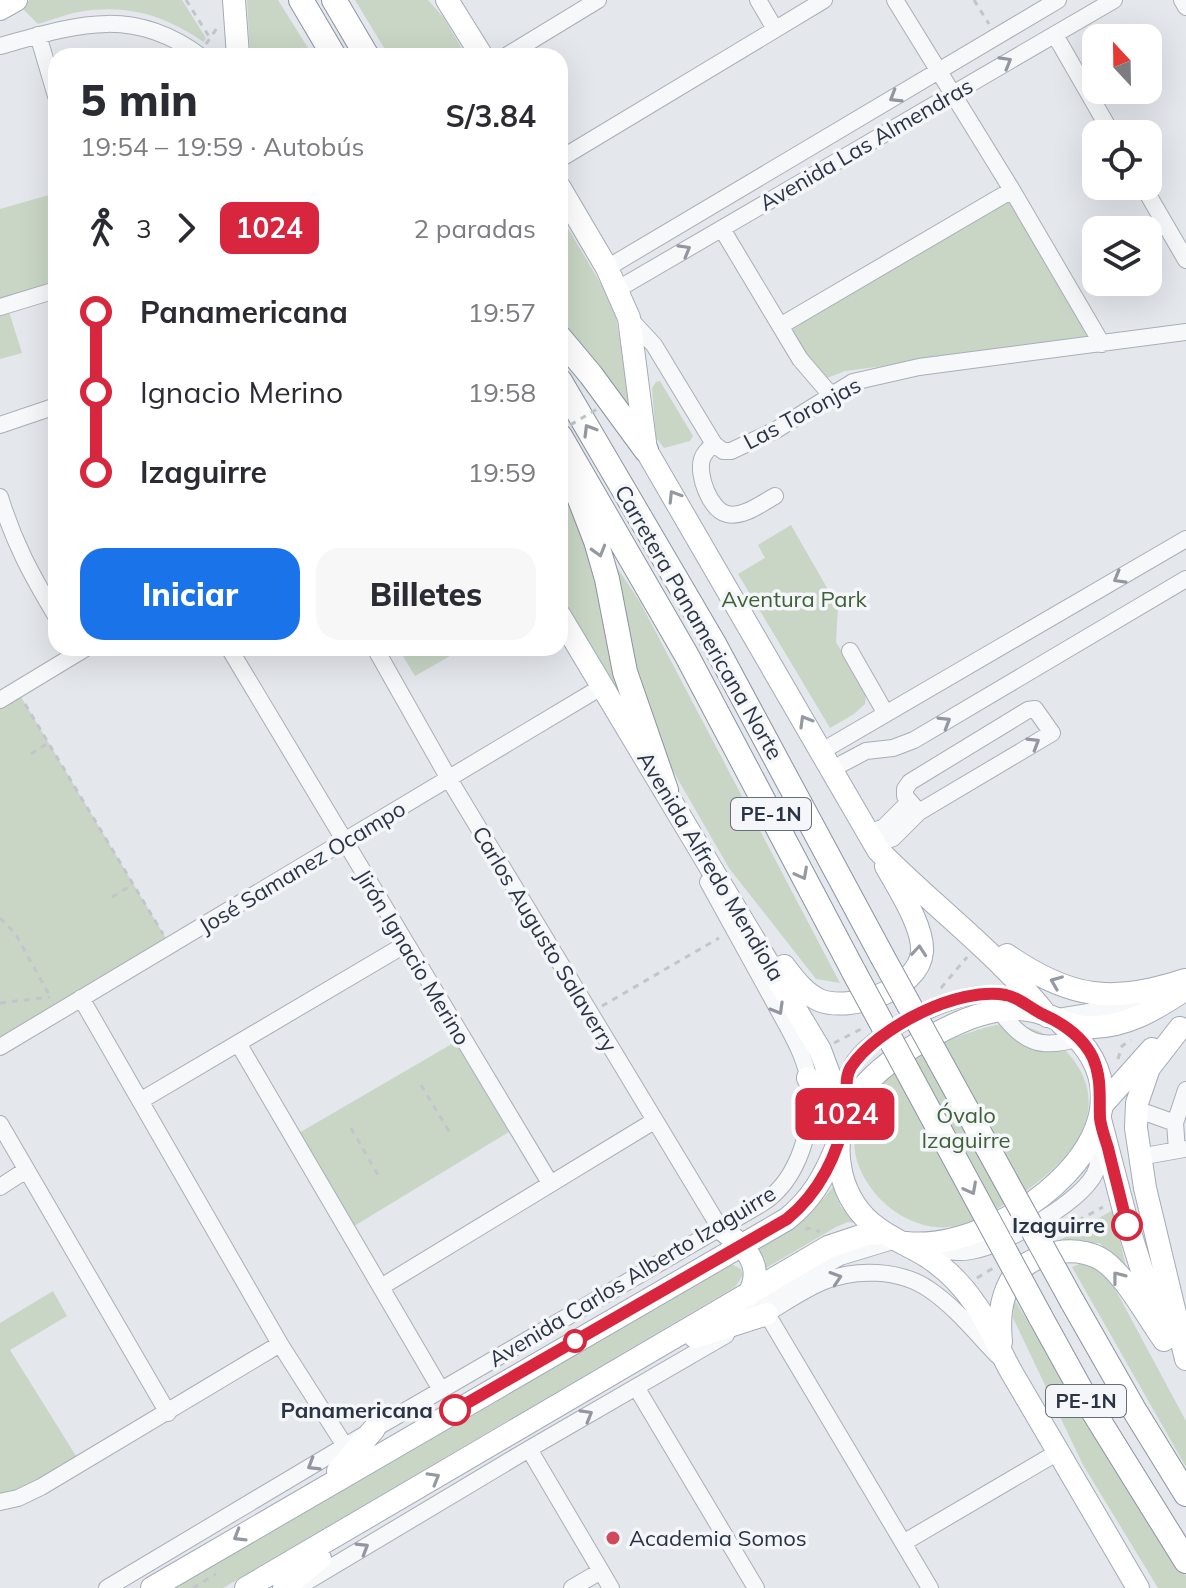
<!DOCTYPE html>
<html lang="es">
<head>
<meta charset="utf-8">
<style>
  :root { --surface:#fff; --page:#f7f7f7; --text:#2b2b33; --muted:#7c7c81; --accent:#1a73e8 }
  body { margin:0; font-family:Mulish,sans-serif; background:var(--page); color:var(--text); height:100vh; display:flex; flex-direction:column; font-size:30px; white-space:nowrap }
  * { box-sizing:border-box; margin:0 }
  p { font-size:26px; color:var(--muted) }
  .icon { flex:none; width:44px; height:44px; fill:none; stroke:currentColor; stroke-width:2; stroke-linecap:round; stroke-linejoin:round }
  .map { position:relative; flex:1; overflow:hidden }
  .panel { position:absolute; left:48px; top:48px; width:520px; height:608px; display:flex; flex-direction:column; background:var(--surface); border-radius:24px; box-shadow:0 8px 32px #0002 }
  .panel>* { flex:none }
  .badge { padding:0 16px; border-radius:12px; font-size:28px; line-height:52px }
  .needle { width:52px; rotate:338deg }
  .buttons { position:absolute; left:1082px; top:24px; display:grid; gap:16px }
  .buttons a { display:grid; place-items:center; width:80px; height:80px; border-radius:16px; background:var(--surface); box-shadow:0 8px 32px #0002; font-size:40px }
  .map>.badge { position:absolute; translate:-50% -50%; box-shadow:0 0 0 4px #fff }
  .legs { display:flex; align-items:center; gap:12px; height:88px; padding:0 32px; font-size:26px }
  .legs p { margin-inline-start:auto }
  .headline { display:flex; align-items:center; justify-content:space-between; height:136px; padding:0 32px }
  h1 { font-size:44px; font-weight:800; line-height:60px }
  .button { display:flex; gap:16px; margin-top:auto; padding:16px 32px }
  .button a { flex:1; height:92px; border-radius:24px; background:var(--accent); color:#fff; font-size:32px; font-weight:800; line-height:92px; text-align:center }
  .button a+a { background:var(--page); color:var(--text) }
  ul { padding:0 32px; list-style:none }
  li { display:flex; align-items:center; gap:28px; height:80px; font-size:30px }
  li i { display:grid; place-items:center; width:12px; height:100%; margin:0 10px; background:currentColor }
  li i::after { content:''; width:20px; height:20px; margin:-10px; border:6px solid; border-radius:50%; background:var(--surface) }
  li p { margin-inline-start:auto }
  li:first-child i { background:linear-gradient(#0000 50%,currentColor 0) }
  li:last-child i { background:linear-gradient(currentColor 50%,#0000 0) }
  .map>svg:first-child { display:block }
  .green { fill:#c9d6c5 }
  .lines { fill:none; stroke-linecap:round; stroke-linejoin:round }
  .minor-casing { stroke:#a9aeb7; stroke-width:18 }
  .major-casing { stroke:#a3abb8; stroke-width:24 }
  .highway-casing { stroke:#8b94a3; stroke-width:26 }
  .path { stroke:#c2c5cb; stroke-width:3; stroke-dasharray:6 6; stroke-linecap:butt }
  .minor { stroke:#f7f8fa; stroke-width:16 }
  .major { stroke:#fff; stroke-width:22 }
  .highway { stroke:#fff; stroke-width:24 }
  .highway-bridge-casing { stroke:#8b94a3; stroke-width:26; stroke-linecap:butt }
  .path-bridge { stroke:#c2c5cb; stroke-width:3; stroke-dasharray:6 6; stroke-linecap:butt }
  .highway-bridge { stroke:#fff; stroke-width:24 }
  .oneway { stroke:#9196a0 }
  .oneway2 { stroke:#959aa2 }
  .line-1-casing { stroke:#fff; stroke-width:18 }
  .line-1 { stroke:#d7263d; stroke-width:12 }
  .stop-1-dot { fill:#fff; stroke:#d7263d; stroke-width:4 }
  .poi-dot { fill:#d1495b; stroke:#f4f6f9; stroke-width:3 }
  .labels { text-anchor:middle; stroke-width:7; stroke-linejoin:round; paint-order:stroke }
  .shield { fill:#f4f6f9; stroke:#676e7b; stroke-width:2 }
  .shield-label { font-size:20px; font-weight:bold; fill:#2b3445 }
  .street-label { font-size:22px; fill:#2b3445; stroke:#f4f6f9 }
  .park-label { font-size:22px; fill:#3f6138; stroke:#f4f6f9 }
  .stop-label { font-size:22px; font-weight:bold; fill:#2b3445; stroke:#f4f6f9; text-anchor:end }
  .poi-label { font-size:22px; fill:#2b3445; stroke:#f4f6f9; text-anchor:start }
</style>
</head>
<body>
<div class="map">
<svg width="1186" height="1588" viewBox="0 0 1186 1588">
  <rect width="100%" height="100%" fill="#e4e7ec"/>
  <!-- green -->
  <path class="green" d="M29 0H182L206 38 204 42C168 18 136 6 92 10 74 11 55 19 38 24L23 9Z
    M247 0H278L313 56H250Z
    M355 0H428L444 18 466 56H389Z
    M56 193V282L0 299V209Z
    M1010 198 1094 339 845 371 822 380 789 326Z
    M560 215 614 306 633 413 560 329Z
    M9 312 22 353 0 359V314Z
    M660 381 693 436 690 441 664 448 656 438 652 388 656 382Z
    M560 477 588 537 641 734 560 599Z
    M791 525 838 607 836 642 866 694 865 704 854 714 830 728 738 574 765 558 758 545Z
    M616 566 640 602 840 983 816 979 729 868 650 731 616 590Z
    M398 648H464L415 676Z
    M21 697 167 940 0 1037V709Z
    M1001 1024C1027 1024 1048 1032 1066 1051 1124 1114 1059 1173 1005 1204 985 1216 960 1230 936 1227 913 1225 889 1211 874 1192 806 1106 929 1038 1001 1024Z
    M462 1038 517 1127 346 1231 292 1137Z
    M833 1187 841 1207 860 1224 848 1222 836 1227 766 1268 765 1259 754 1250C784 1232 811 1215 833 1187Z
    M1113 1210 1128 1276H1125L1100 1243 1064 1244 1060 1240Z
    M1084 1262 1107 1274 1186 1421V1467L1072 1267Z
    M731 1264 741 1269 743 1275 735 1287 223 1588H171Z
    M53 1291 67 1316 10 1350 81 1464 0 1502V1323Z
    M1014 1299 1186 1576V1588H1158L1083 1465 1013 1318Z"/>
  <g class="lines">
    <defs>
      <path id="minor" d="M758 0 775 29
        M895 0 1012 190 1102 344
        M1182 0 1186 7
        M38 35 56 96
        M1055 35 1112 134
        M0 46C75 25 132 5 200 56
        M506 56 598 0
        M560 159 824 0
        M1143 186 1186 260
        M722 229 800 359 830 394
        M607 268 1058 0
        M618 289 1114 0
        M0 307 56 290
        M629 318 654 345 714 444 723 451H731L776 430 853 382 919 367 1186 332
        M780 326 1012 190
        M0 425 56 406
        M714 444C709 448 704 453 702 459 697 475 710 510 727 514 743 518 762 503 775 496
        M0 497C14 543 31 574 56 616
        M229 648 550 1183
        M375 648 449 779 720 1228
        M850 651 886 714
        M0 700 86 648
        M822 751 1186 539
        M832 769 866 751 893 748 914 740 1186 579
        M869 833 884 827 908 803
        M876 845 893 838 919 812 1052 733 1035 709 1028 710 910 782 905 789V796L919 812
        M81 998 280 1344 345 1446
        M1000 1011C1023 1043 1041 1050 1079 1038
        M1052 1018 1155 1001
        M238 1043 441 1390
        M0 1047 603 686
        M140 1101 406 944
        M847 1108C846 1096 844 1082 849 1071 863 1036 948 996 984 994 1002 994 1016 997 1031 1007
        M1136 1109 1175 1123
        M0 1124 168 1413
        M1177 1150 1175 1123 1186 1090
        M1139 1157 1184 1149
        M0 1187 26 1170
        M923 1245C939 1251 954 1254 971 1251 1003 1246 1088 1200 1097 1168 1100 1158 1098 1142 1098 1131
        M381 1287 654 1121
        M767 1314 930 1588
        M757 1319C779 1307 799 1292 822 1282 855 1268 900 1269 930 1290 955 1307 976 1333 997 1355
        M726 1320 840 1257 896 1240
        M636 1387 756 1588
        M529 1449 611 1588
        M0 1502 18 1498 41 1487 280 1344
        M903 1543 1058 1452
        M298 1587 529 1449 726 1335
        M107 1588 345 1446 761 1204C799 1181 815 1124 809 1082 806 1062 798 1046 789 1029L708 882
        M572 1588 601 1571"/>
      <path id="major" d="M234 0 238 56
        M447 0 482 56
        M0 9 16 0
        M560 188 607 268 629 318 646 450 878 850C934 907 998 953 1047 1016
        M560 616 820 1050 835 1090 841 1124
        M1007 955C1070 999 1113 1004 1185 980
        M784 966C794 979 804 993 819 1000 850 1013 919 989 922 952 924 927 898 888 886 866
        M1180 1028 1149 1068 1137 1103 1136 1128 1145 1188 1186 1359
        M808 1078 834 1126
        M1102 1105 1152 1049
        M1100 1119 1128 1226 1157 1318
        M720 1228C743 1245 767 1265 748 1295
        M906 1243C1007 1253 1181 1120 1062 1024
        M695 1337 767 1314
        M1001 1342C999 1320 1000 1301 1010 1282 1028 1250 1083 1241 1109 1265 1131 1285 1147 1316 1164 1340
        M338 1471 374 1429
        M152 1588 787 1219C812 1199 824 1177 836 1148
        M246 1588 828 1247 867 1234 885 1233
        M284 1588 320 1558
        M1138 1588C1096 1516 1054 1445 1012 1373 999 1351 991 1325 975 1304 963 1286 946 1269 928 1257 909 1245 888 1238 871 1223 854 1209 843 1187 840 1166 827 1093 901 1049 958 1023 980 1013 1010 1005 1034 1011 1052 1015 1067 1026 1086 1027 1124 1029 1156 1009 1186 989"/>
      <path id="highway" d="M301 0 334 56
        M334 0 367 56
        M560 338 591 375 646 450
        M560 381 713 642 882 956
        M560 436 687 656 854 972
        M574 484 596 541 607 579 625 672 666 790
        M1072 1301 1133 1408 1186 1494
        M1040 1316 1088 1403 1186 1561"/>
    </defs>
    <!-- minor casing -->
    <use href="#minor" class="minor-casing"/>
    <!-- major casing -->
    <use href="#major" class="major-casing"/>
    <!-- highway casing -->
    <use href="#highway" class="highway-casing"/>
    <!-- path -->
    <path class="path" d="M186 0 210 38
      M974 0 989 24
      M206 44 217 28
      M25 704 163 934
      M31 754 48 743
      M112 897 132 885
      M0 918 15 933 51 998
      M941 988 967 957
      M0 1003 50 997
      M602 1006 719 938
      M834 1043 863 1028
      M1118 1059 1122 1046 1131 1040
      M421 1085 452 1136
      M351 1128 381 1180
      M805 1229 812 1228 820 1232
      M1057 1232 1103 1207
      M977 1278 995 1267
      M193 1588 216 1574"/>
    <!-- minor -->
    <use href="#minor" class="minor"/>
    <!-- major -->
    <use href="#major" class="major"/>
    <!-- highway -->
    <use href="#highway" class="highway"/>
    <defs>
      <path id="highway-bridge" d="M882 956 1072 1301
        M854 972 1040 1316"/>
    </defs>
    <!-- highway-bridge casing -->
    <use href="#highway-bridge" class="highway-bridge-casing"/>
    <!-- path-bridge -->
    <path class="path-bridge" d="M560 431 599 408"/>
    <!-- highway-bridge -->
    <use href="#highway-bridge" class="highway-bridge"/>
  </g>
  <!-- one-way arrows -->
  <defs><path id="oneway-chevron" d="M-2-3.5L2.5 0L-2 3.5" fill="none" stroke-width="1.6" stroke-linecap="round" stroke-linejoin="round" transform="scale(2)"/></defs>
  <g class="oneway">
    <use href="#oneway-chevron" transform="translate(1006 62) rotate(-30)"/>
    <use href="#oneway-chevron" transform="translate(895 97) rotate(149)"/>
    <use href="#oneway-chevron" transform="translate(685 250) rotate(-30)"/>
    <use href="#oneway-chevron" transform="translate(1119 578) rotate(150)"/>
    <use href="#oneway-chevron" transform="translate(945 722) rotate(-31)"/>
    <use href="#oneway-chevron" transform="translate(1034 743) rotate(-31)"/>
    <use href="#oneway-chevron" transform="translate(778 1009) rotate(60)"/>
    <use href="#oneway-chevron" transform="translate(836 1278) rotate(-18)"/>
    <use href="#oneway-chevron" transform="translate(587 1415) rotate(-30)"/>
    <use href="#oneway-chevron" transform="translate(313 1465) rotate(149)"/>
    <use href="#oneway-chevron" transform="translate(363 1548) rotate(-31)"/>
  </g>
  <g class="oneway2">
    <use href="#oneway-chevron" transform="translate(589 430) rotate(-121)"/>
    <use href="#oneway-chevron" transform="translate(674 496) rotate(-122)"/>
    <use href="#oneway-chevron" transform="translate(599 551) rotate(74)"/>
    <use href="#oneway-chevron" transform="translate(805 721) rotate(-120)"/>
    <use href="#oneway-chevron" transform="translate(802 874) rotate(62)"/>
    <use href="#oneway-chevron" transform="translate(919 951) rotate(-85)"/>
    <use href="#oneway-chevron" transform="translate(1056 982) rotate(-158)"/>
    <use href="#oneway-chevron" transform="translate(971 1189) rotate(62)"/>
    <use href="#oneway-chevron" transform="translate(1118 1277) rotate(-128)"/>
    <use href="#oneway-chevron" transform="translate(434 1478) rotate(-30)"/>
    <use href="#oneway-chevron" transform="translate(239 1536) rotate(149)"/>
  </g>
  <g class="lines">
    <defs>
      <path id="line-1" d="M455 1410 787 1219C821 1191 839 1152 847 1109 849 1095 843 1080 851 1067 877 1028 958 986 1006 995 1020 998 1031 1009 1044 1015 1064 1024 1083 1037 1093 1058 1102 1079 1099 1097 1100 1118 1101 1128 1105 1138 1108 1148 1114 1173 1121 1199 1127 1225"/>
    </defs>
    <!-- line-1 casing -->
    <use href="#line-1" class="line-1-casing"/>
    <!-- line-1 -->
    <use href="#line-1" class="line-1"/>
  </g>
  <!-- markers -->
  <g class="stop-1-dot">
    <circle cx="1127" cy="1225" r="14"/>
    <circle cx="575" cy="1341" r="10"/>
    <circle cx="455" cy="1410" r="14"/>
  </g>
  <circle class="poi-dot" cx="613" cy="1538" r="8"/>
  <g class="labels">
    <!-- shield labels -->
    <g class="shield">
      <rect x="731" y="798" width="80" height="32" rx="6"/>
      <rect x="1046" y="1385" width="80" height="32" rx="6"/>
    </g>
    <g class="shield-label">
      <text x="771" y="821">PE-1N</text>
      <text x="1086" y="1408">PE-1N</text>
    </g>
    <!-- street labels -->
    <g class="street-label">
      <text transform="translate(866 144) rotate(-30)" y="8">Avenida Las Almendras</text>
      <text transform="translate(802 413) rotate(-28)" y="8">Las Toronjas</text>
      <text transform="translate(699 622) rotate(60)" y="8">Carretera Panamericana Norte</text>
      <text transform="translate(711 866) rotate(59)" y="8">Avenida Alfredo Mendiola</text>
      <text transform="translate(302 867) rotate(-31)" y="8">José Samanez Ocampo</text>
      <text transform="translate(545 939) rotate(59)" y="8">Carlos Augusto Salaverry</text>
      <text transform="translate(413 957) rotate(59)" y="8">Jirón Ignacio Merino</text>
      <text transform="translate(632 1276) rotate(-31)" y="8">Avenida Carlos Alberto Izaguirre</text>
    </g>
    <!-- park labels -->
    <g class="park-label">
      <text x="794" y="607">Aventura Park</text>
      <text x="966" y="1123">Óvalo<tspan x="966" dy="25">Izaguirre</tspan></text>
    </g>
    <!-- stop labels -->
    <g class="stop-label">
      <text x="1105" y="1233">Izaguirre</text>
      <text x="433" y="1418">Panamericana</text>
    </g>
    <!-- poi labels -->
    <g class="poi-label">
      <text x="629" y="1546">Academia Somos</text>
    </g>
  </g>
</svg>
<div class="buttons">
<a><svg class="needle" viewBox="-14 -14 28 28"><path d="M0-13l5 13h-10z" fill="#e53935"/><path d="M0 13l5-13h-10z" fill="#7c7c81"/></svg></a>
<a><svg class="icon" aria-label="locate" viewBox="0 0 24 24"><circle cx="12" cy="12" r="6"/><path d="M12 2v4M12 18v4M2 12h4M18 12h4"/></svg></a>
<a><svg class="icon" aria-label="layers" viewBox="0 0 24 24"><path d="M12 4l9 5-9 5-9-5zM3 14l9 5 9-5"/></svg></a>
</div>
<b class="badge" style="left:845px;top:1114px;background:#d7263d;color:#fff">1024</b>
<section class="panel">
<div class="headline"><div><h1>5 min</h1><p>19:54 – 19:59 · Autobús</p></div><b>S/3.84</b></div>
<div class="legs"><svg class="icon" aria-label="walk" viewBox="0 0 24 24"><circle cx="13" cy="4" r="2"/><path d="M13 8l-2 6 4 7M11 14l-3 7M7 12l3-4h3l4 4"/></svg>3<svg class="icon" aria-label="forward" viewBox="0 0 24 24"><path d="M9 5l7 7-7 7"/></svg><b class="badge" style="background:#d7263d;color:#fff">1024</b><p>2 paradas</p></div>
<ul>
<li><i style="color:#d7263d"></i><b>Panamericana</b><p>19:57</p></li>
<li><i style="color:#d7263d"></i><span>Ignacio Merino</span><p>19:58</p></li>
<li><i style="color:#d7263d"></i><b>Izaguirre</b><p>19:59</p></li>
</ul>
<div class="button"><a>Iniciar</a><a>Billetes</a></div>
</section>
</div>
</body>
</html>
